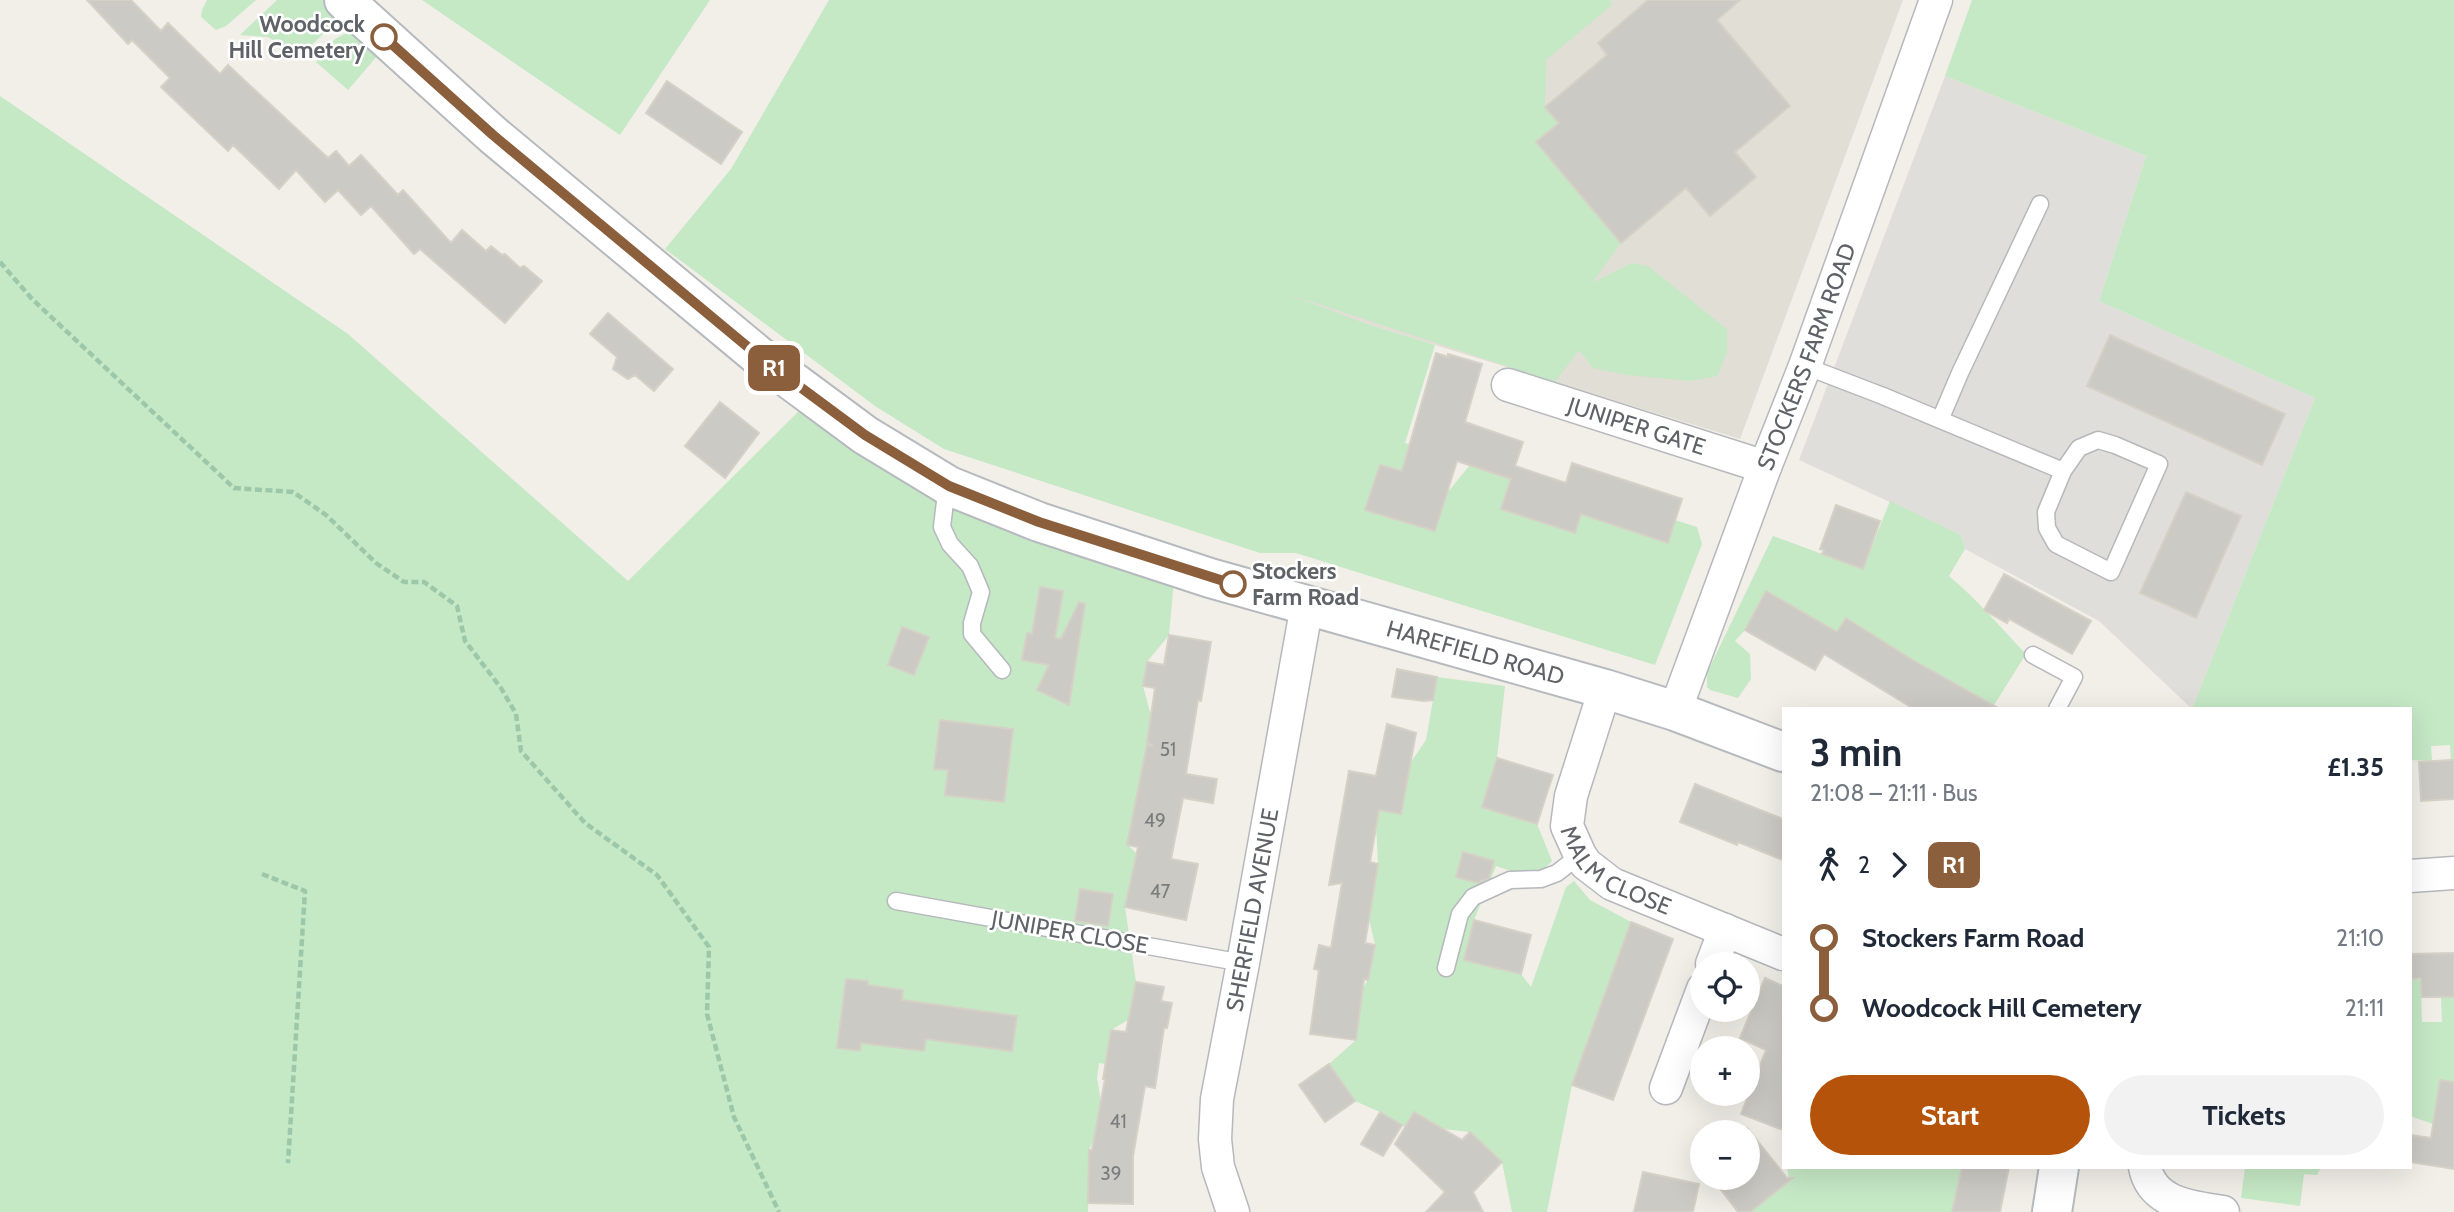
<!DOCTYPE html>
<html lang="en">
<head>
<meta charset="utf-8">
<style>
  :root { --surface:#fff; --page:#f2f2f3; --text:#1f2937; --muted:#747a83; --accent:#b45309 }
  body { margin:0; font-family:Cabin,sans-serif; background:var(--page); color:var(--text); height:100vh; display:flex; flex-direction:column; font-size:26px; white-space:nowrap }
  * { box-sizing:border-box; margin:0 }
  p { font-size:23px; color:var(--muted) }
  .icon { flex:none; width:38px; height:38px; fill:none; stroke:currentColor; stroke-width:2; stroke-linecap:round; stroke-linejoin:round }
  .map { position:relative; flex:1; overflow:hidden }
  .side { position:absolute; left:1782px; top:707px; width:630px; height:462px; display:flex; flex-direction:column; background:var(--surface); border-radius:0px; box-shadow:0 7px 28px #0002 }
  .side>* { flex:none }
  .badge { padding:0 14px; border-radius:10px; font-size:24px; line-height:46px }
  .buttons { position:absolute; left:1690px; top:952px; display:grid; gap:14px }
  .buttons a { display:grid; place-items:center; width:70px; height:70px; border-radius:50%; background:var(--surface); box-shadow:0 7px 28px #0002; font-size:35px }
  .map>.badge { position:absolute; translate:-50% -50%; box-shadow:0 0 0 4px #fff }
  .legs { display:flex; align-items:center; gap:10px; height:77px; padding:0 28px; font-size:23px }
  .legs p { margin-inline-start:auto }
  .head { display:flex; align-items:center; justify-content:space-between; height:119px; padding:0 28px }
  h1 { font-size:38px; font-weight:700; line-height:52px }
  .cta { display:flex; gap:14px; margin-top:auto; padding:14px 28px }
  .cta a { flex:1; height:80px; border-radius:42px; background:var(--accent); color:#fff; font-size:28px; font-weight:700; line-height:80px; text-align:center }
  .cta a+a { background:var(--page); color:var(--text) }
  ul { padding:0 28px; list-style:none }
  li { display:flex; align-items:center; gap:24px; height:70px; font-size:26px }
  li i { display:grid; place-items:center; width:10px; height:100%; margin:0 9px; background:currentColor }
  li i::after { content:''; width:18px; height:18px; margin:-9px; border:5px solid; border-radius:50%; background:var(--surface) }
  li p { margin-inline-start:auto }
  li:first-child i { background:linear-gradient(#0000 50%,currentColor 0) }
  li:last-child i { background:linear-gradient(currentColor 50%,#0000 0) }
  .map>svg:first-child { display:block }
  .industrial { fill:#e0deda }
  .education { fill:#e1ded6 }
  .green { fill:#c5e8c5 }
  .building { fill:#cccac5; stroke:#d6d1c6; stroke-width:2 }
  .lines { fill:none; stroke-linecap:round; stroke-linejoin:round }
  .lane-casing { stroke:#b5b8bc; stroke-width:19 }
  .street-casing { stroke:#b5b8bc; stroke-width:35 }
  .secondary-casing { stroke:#b6babf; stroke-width:42 }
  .path { stroke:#9cc7a9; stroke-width:4.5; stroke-dasharray:7 3.5; stroke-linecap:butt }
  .lane { stroke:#fff; stroke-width:16 }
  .street { stroke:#fff; stroke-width:32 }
  .secondary { stroke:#fff; stroke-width:38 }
  .line-1-casing { stroke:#fff; stroke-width:16 }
  .line-1 { stroke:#8b5e3c; stroke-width:10 }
  .stop-1-dot { fill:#fff; stroke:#8b5e3c; stroke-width:3.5 }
  .labels { text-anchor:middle; stroke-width:5; stroke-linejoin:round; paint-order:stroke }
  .number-label { font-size:19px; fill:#7a7d7f }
  .stop-label { font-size:23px; font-weight:bold; fill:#5f6368; stroke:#fff; text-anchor:end }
  .street-label { font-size:23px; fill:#5f6368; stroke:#fff }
</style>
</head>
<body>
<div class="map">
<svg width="2454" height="1212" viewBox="0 0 2454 1212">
  <rect width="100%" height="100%" fill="#f1efe8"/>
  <!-- industrial -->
  <path class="industrial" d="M1945 76 2146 156 2099 301 2315 398 2192 709 2099 621 1965 549 1961 535 1799 460Z"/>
  <!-- education -->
  <path class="education" d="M1382 0H1903L1740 439 1367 324 1255 283Z"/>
  <!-- green -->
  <path class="green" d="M207 0H256L226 26 216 30 201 17 202 10Z
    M277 0H322L335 14 337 20 301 56 268 37 240 35Z
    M422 0H710L620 135Z
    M829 0H1610L1612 5 1546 60 1545 107 1559 123 1536 142 1621 243 1592 283 1632 263 1648 266 1727 329V353L1717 376 1691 381 1627 375 1593 368 1579 350 1555 382 1285 293 1367 324 1435 345 1405 443 1428 450 1426 486 1447 493 1470 465 1511 479 1501 508 1575 532 1581 514 1667 543 1675 520 1697 527 1702 544 1655 665 1296 553H1260L944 449 875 406 665 249 731 169Z
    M1972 0H2454V760L2451 761 2450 745 2431 746 2432 761 2410 760V709H2192L2315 398 2099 301 2146 156 1945 76Z
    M350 31 378 55 348 90 316 62 335 39Z
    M0 96 348 334 628 581 799 411 922 494 1174 581 1169 635 1147 662 1143 686 1151 716 1142 776 1127 844 1136 853 1125 907 1136 982 1128 1020 1111 1030 1105 1064 1099 1063 1097 1078 1101 1102 1095 1137 1089 1150 1088 1212H0Z
    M1890 501 1961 535 1965 549 1949 576C1977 599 2001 628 2026 654L1994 705 1906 656 1846 618 1837 632 1767 591 1745 630 1735 641 1750 654 1751 679 1738 698 1710 690 1707 687V673L1773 536 1863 569Z
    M1437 677 1505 686 1497 758 1482 807 1537 824 1552 861 1538 875 1525 876 1496 866 1474 920 1464 960 1521 974 1531 987 1566 887 1574 881 1590 900 1631 922 1572 1085 1547 1212H1512L1502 1162 1470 1132 1443 1129 1414 1112 1405 1127 1380 1112 1355 1101 1329 1064 1356 1040 1363 988 1368 980 1375 945 1369 919 1378 864 1376 824 1379 810 1401 814 1411 762 1426 740Z
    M2413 978 2421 980 2422 1022H2442L2441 997H2454V1127L2433 1124 2410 1116V979Z
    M1787 1167H1962L1952 1212H1750L1789 1181Z
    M2245 1167H2321L2317 1175 2304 1174 2300 1206 2241 1198Z"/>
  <!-- building -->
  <path class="building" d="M87 0H131L161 31 168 23 220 74 228 65 328 158 336 151 349 166 361 155 398 195 403 190 451 243 462 230 486 251 491 246 502 255 505 254 520 268 524 266 542 281 505 323 420 249 414 254 371 206 361 215 338 190 325 202 296 170 279 189 233 145 228 151 161 87 170 78 132 40 128 44Z
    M1648 0H1740L1717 20 1790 106 1735 152 1756 177 1710 216 1686 188 1621 243 1536 142 1559 123 1545 107 1607 55 1598 43Z
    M667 81 742 132 721 164 646 113Z
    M608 313 673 369 654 391 635 375 628 379 613 369 617 357 590 334Z
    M2110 335 2285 414 2262 465 2087 386Z
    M1436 353 1448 357V354L1482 364 1465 422 1523 442 1515 466 1566 483 1572 463 1682 499 1668 543 1581 514 1575 533 1501 509 1511 479 1457 461 1435 531 1365 510 1380 465 1402 471Z
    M720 402 759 433 725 478 685 446Z
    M2186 492 2241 516 2196 618 2140 593Z
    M1836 505 1880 521 1863 569 1822 554 1824 550 1820 549Z
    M2004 574 2091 621 2072 654 2009 619 2007 623 1984 610Z
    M1040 587 1063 591 1055 638 1061 639 1079 602 1085 604 1069 705 1037 690 1049 665 1022 660 1027 633 1032 634Z
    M1766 591 1837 632 1846 618 1911 659 2000 709H1914L1824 654 1815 670 1745 630Z
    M902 627 929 637 914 675 888 665Z
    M1169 635 1211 642 1201 701 1198 700 1186 774 1217 779 1213 803 1183 798 1171 859 1198 864 1186 920 1125 907 1138 847 1127 845 1147 745 1153 746 1147 743 1155 688 1143 686 1147 662 1164 665Z
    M1397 669 1437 677 1433 700 1424 701 1392 697Z
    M940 720 1013 729 1004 802 945 795 948 770 934 769Z
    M1387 724 1416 733 1401 814 1379 810 1370 862 1378 864 1365 943 1375 945 1368 980 1364 979 1356 1040 1310 1034 1319 970 1314 969 1319 945 1331 948 1342 883 1329 885 1349 771 1376 776Z
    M1497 758 1553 775 1537 824 1482 807Z
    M2451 760H2454V799L2421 801 2419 762Z
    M1695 784 1783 819V860L1738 842 1737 845 1680 822Z
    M1463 852 1494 861 1489 878 1478 883 1456 877Z
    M1080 889 1113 894 1108 926 1075 921Z
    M1474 920 1531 935 1521 974 1464 960Z
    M1631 922 1673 939 1613 1100 1572 1085Z
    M2454 953V997H2422L2421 978 2410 979V954Z
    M1765 978 1783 986V1130L1741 1114 1766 1050 1740 1038Z
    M846 979 868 981V985L903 990 902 1000 1017 1016 1012 1051 926 1039 924 1051 861 1043 860 1051 837 1048Z
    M1136 982 1164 987 1161 1001 1172 1003 1167 1028H1164L1155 1088 1145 1086 1133 1156V1204L1088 1203 1089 1150H1092L1105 1079H1103L1111 1030 1126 1032Z
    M1329 1064 1355 1101 1325 1122 1299 1085Z
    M2440 1080 2454 1082V1169L2410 1162V1135L2431 1138Z
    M1380 1112 1402 1125 1383 1156 1361 1144Z
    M1414 1112 1462 1140 1470 1132 1502 1162 1473 1192 1483 1212H1426L1445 1192 1395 1144Z
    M1748 1129 1787 1178H1793L1750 1212H1738L1712 1178H1748Z
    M1962 1167H2009L2000 1212H1952Z
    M1643 1172 1699 1184 1693 1212H1634Z"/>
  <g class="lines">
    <defs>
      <path id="lane" d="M1805 366 1883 396 2063 471
        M1940 420 1960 373 2040 204
        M2098 440 2115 445 2159 464 2111 572 2056 544 2047 528 2046 512 2063 471 2079 448Z
        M947 485 942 527 950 544 970 566 981 592 972 623V634L1002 670
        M2033 655 2074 677 2057 709
        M896 901 1243 963
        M1446 968 1460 914 1473 897 1510 880 1541 879 1557 873 1580 855"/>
      <g id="street">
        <path id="s1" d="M1508 385 1765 467"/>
        <path id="s2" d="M1605 689 1571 796 1567 826 1580 855 1586 864 1612 884 1783 954"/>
        <path id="s3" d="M1675 711 1765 467 1805 366 1936 0"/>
        <path d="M2410 876 2454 873"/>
        <path d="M1712 964 1725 930"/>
        <path d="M1666 1088 1703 989"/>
        <path d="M2145 1167C2152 1204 2192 1207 2223 1212"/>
        <path id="s4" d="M1233 1212 1218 1167 1215 1139 1217 1099 1243 963 1307 605"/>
      </g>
      <g id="secondary">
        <path id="s5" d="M344 0 493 135 761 358 865 435 949 486 1039 522 1210 578 1605 689 1675 711 1783 752"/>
        <path d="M2052 1212 2059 1167"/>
      </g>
    </defs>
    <!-- lane casing -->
    <use href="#lane" class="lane-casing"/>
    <!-- street casing -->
    <use href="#street" class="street-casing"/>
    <!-- secondary casing -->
    <use href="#secondary" class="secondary-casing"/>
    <!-- path -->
    <path class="path" d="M0 262 32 299 234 488 293 492 326 515 376 563 404 582H424L457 606 465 641 501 688 516 714 521 751 585 823 657 875 709 947 707 1014 734 1117 779 1212
      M262 874 305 891 288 1163"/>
    <!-- lane -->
    <use href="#lane" class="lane"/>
    <!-- street -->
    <use href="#street" class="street"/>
    <!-- secondary -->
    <use href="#secondary" class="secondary"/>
  </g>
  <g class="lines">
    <defs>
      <path id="line-1" d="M384 37 493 135 761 358 865 435 949 486 1039 522 1233 584"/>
    </defs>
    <!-- line-1 casing -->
    <use href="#line-1" class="line-1-casing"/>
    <!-- line-1 -->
    <use href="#line-1" class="line-1"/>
  </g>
  <!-- markers -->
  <g class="stop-1-dot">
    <circle cx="384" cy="37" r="12"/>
    <circle cx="1233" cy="584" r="12"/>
  </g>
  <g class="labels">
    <!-- number labels -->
    <g class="number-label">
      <text x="1168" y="756">51</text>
      <text x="1155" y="827">49</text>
      <text x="1160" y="898">47</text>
      <text x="1118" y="1128">41</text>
      <text x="1111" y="1180">39</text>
    </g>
    <!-- stop labels -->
    <g class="stop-label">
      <text x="365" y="32">Woodcock<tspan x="365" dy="26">Hill Cemetery</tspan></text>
      <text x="1252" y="579" text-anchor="start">Stockers<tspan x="1252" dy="26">Farm Road</tspan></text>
    </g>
    <!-- street labels -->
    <g class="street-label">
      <text dy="8" stroke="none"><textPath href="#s3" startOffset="378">STOCKERS FARM ROAD</textPath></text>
      <text dy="8" stroke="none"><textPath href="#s1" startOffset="135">JUNIPER GATE</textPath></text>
      <text dy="8" stroke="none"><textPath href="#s5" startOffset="1330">HAREFIELD ROAD</textPath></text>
      <text dy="8" stroke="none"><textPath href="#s2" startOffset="212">MALM CLOSE</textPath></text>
      <text dy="8" stroke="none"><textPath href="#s4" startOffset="308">SHERFIELD AVENUE</textPath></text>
      <text transform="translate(1070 932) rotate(10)" y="8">JUNIPER CLOSE</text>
    </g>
  </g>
</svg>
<div class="buttons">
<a><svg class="icon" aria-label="locate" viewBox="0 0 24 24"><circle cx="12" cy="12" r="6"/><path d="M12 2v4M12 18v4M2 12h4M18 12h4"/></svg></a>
<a>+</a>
<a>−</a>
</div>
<b class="badge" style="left:774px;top:368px;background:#8b5e3c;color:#fff">R1</b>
<section class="side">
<div class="head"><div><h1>3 min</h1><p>21:08 – 21:11 · Bus</p></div><b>£1.35</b></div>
<div class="legs"><svg class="icon" aria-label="walk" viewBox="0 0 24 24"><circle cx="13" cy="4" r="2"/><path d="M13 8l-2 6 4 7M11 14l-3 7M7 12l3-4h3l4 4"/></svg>2<svg class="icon" aria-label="forward" viewBox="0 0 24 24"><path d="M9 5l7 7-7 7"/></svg><b class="badge" style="background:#8b5e3c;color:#fff">R1</b></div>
<ul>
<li><i style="color:#8b5e3c"></i><b>Stockers Farm Road</b><p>21:10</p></li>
<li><i style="color:#8b5e3c"></i><b>Woodcock Hill Cemetery</b><p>21:11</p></li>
</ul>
<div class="cta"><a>Start</a><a>Tickets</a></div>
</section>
</div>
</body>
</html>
